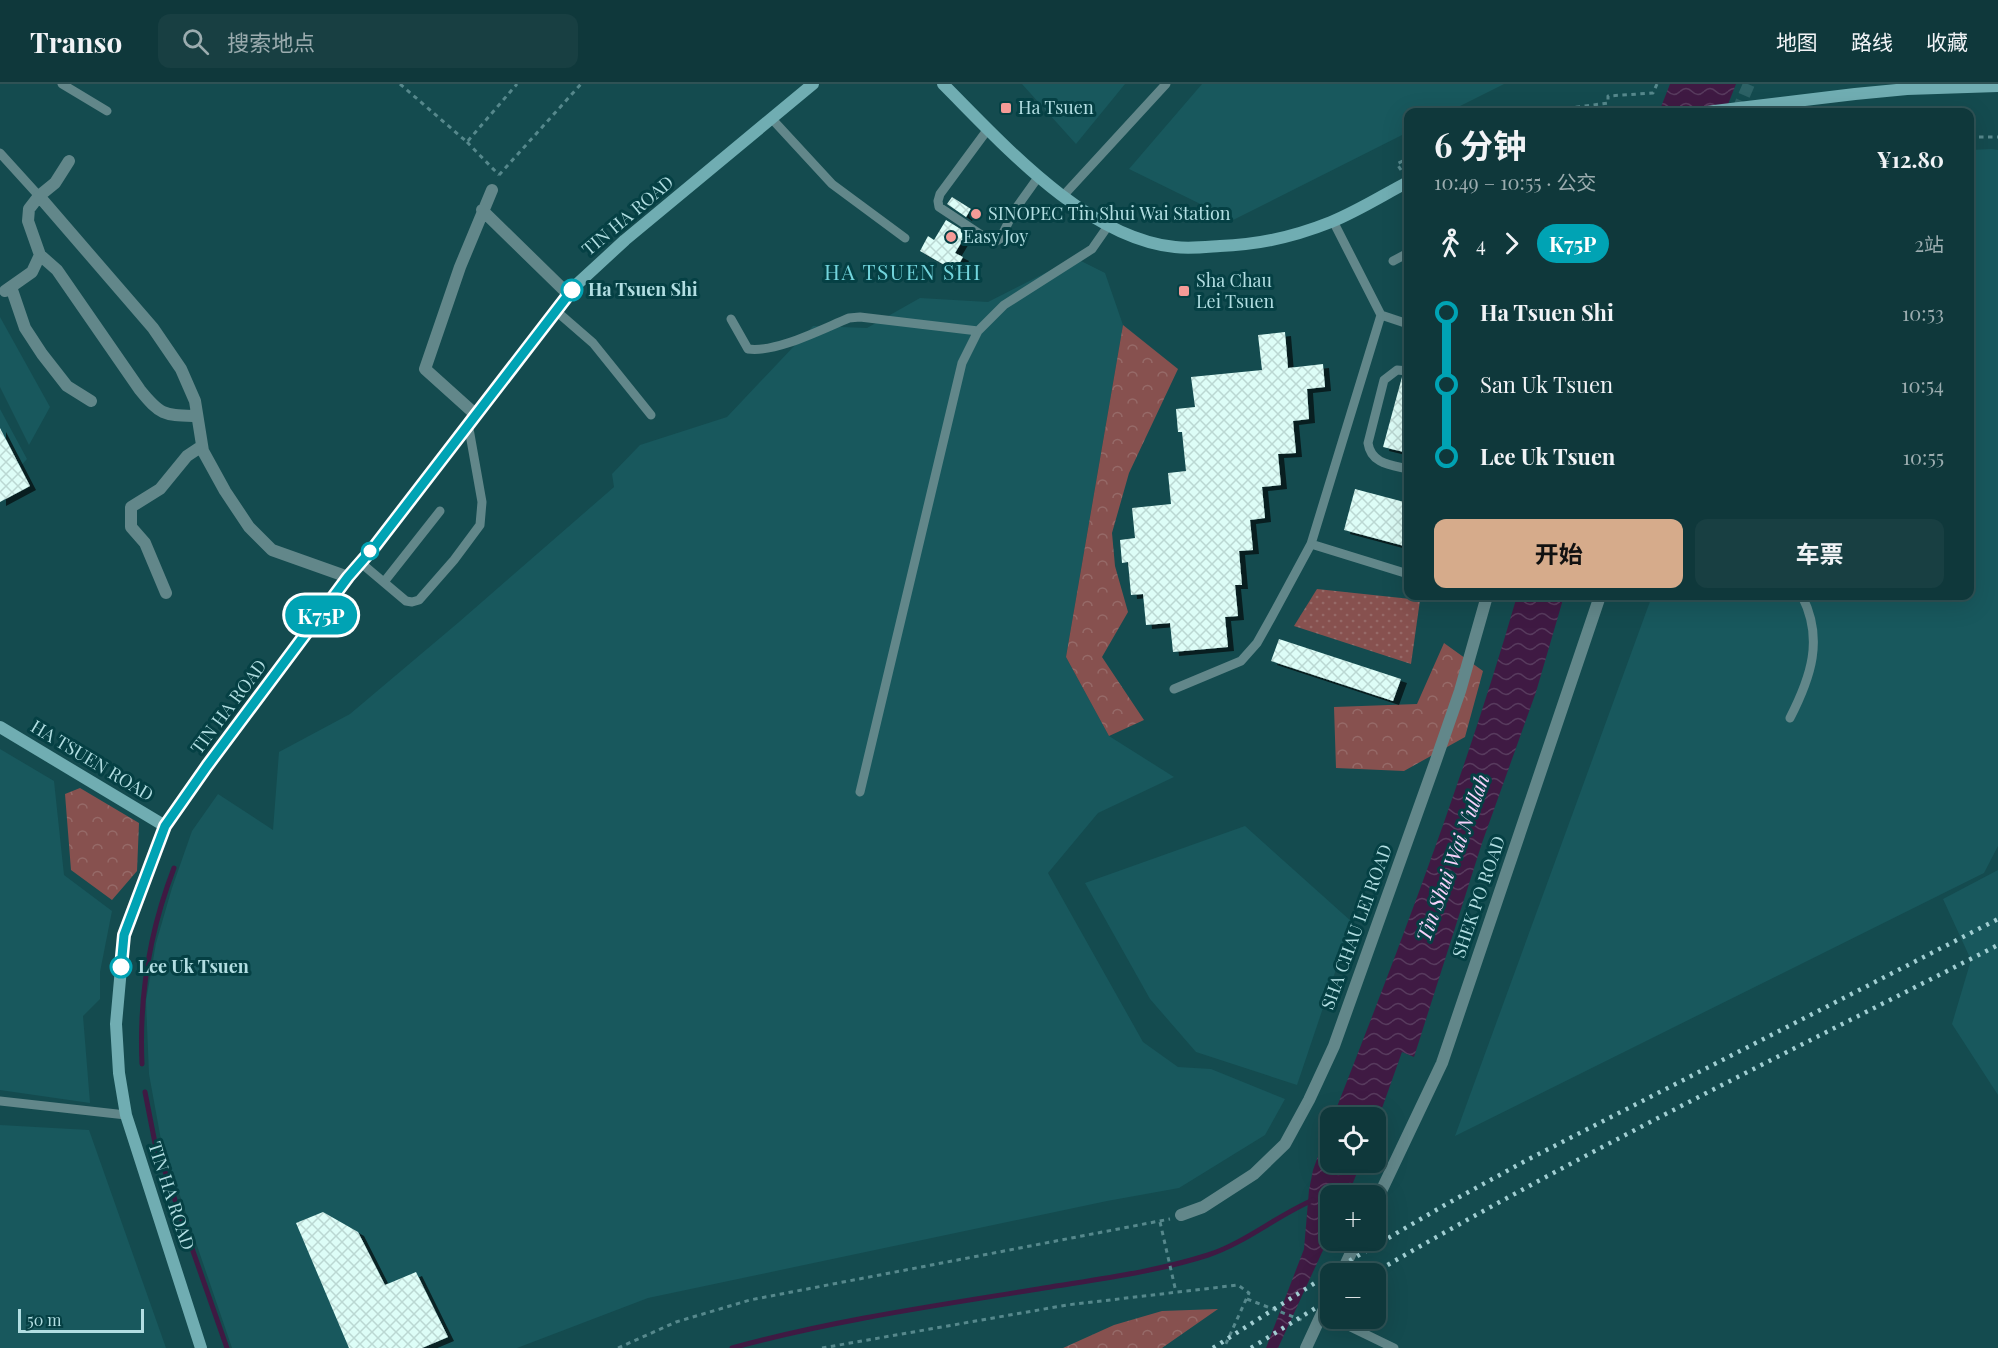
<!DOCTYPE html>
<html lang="zh">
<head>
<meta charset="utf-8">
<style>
  :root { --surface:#0f383b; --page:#183f42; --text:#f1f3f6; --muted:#9bacaf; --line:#2f5255; --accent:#d6ab8b }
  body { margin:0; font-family:"Playfair Display","Noto Sans SC",serif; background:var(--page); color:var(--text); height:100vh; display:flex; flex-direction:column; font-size:22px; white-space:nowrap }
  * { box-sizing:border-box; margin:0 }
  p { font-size:20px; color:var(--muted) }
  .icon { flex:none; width:33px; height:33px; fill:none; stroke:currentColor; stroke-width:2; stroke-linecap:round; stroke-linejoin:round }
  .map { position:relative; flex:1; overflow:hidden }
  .sheet { position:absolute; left:1404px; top:24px; width:570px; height:492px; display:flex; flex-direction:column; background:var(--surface); border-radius:12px; box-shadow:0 6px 24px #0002,0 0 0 2px var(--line) }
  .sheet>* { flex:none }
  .badge { padding:0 12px; border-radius:20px; font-size:21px; line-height:39px }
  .buttons { position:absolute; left:1320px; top:1023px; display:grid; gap:12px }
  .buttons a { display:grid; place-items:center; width:66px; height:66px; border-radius:12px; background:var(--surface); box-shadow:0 6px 24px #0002,0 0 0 2px var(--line); font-size:30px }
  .scale { position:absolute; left:18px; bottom:15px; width:126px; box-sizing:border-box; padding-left:6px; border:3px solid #b2dee2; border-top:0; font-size:16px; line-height:21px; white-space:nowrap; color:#b2dee2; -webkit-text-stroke:4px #054044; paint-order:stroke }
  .map>.badge { position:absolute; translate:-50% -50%; box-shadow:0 0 0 3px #fff }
  .legs { display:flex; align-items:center; gap:9px; height:66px; padding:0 30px; font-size:20px }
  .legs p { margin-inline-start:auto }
  .summary { display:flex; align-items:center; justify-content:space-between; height:102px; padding:0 30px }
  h1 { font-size:33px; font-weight:700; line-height:45px }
  .action { display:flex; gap:12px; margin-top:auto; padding:12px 30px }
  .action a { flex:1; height:69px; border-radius:12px; background:var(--accent); color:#111; font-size:24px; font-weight:700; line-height:69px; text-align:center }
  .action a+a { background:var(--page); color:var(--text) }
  ul { padding:0 30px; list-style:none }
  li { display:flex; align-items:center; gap:21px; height:72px; font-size:22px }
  li i { display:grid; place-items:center; width:9px; height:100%; margin:0 8px; background:currentColor }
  li i::after { content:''; width:15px; height:15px; margin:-8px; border:4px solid; border-radius:50%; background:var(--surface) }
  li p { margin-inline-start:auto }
  li:first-child i { background:linear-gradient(#0000 50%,currentColor 0) }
  li:last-child i { background:linear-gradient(currentColor 50%,#0000 0) }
  header { display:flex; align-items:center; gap:36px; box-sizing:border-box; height:84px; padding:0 30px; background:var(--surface); border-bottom:2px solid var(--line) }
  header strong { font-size:28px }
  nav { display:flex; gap:33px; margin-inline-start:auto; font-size:21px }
  .search { width:420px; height:54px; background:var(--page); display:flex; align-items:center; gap:15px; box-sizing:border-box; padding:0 21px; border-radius:12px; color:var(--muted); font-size:22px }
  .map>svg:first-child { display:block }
  .built { fill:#18585d }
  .forest { fill:url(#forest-crowns) }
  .park { fill:url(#park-dots) }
  .water { fill:url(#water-waves) }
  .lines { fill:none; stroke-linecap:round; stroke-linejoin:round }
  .stream { stroke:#3f1a43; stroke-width:5 }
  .building { fill:url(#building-cross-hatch); filter:url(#shadow) }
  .street-tunnel { stroke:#2c6165; stroke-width:12; stroke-dasharray:12 6; stroke-linecap:butt }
  .path { stroke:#56888c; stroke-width:3; stroke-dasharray:4.5 4.5; stroke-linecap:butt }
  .lane { stroke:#62878a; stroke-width:9 }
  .street { stroke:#62878a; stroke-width:12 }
  .secondary { stroke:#70adb2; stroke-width:12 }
  .rail { stroke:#a1ced2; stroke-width:4.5; stroke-dasharray:3 6; stroke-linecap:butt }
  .line-1-casing { stroke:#fff; stroke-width:14 }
  .line-1 { stroke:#00a3b4; stroke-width:9 }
  .poi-dot { fill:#f59b97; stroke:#054044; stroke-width:2 }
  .stop-1-dot { fill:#fff; stroke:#00a3b4; stroke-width:3 }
  .labels { text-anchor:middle; stroke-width:6; stroke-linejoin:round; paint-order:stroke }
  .poi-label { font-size:18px; fill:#b2dee2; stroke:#054044; text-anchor:start }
  .street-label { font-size:18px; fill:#b2dee2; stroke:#054044 }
  .stop-label { font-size:18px; font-weight:bold; fill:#b2dee2; stroke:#054044; text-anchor:start }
  .water-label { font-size:20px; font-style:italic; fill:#f8d3fc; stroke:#054044 }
  .quarter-label { font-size:21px; letter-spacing:1.5px; fill:#73d5dd; stroke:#054044 }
</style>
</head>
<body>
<header>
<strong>Transo</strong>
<div class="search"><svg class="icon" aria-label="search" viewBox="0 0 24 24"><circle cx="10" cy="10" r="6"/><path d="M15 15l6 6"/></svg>搜索地点</div>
<nav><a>地图</a><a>路线</a><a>收藏</a></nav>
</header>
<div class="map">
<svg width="1998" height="1264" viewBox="0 0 1998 1264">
  <defs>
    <pattern id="forest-crowns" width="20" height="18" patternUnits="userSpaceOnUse" patternTransform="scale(1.5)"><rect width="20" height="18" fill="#87514f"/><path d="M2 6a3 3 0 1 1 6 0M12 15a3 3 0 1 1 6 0" fill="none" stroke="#966a68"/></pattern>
    <pattern id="park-dots" width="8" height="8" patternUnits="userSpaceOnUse" patternTransform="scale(1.5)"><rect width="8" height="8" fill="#87514f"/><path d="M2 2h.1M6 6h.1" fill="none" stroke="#966a68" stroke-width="1.8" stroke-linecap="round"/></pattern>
    <pattern id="water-waves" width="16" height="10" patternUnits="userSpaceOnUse" patternTransform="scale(1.5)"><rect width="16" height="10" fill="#3f1a43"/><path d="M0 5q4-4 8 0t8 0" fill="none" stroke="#583b5e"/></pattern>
    <pattern id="building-cross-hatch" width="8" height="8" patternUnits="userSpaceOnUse" patternTransform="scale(1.5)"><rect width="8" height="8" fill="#ddfdf7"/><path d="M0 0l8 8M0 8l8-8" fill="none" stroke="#bbd8d3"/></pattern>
    <filter id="shadow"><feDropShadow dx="6" dy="4" stdDeviation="0" flood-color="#0009"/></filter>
  </defs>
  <rect width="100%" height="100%" fill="#144b4f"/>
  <!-- built -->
  <path class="built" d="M1022 0H1125L1076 60Z
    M1202 0H1504L1448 28H1408V48L1233 136 1129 85Z
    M1992 65 1998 66V762L1984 789 1455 1052 1652 512H1970V66Z
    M1075 174 1105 189 1123 241 1066 573 1109 652 1174 693 1098 729 1048 789 1143 958 1178 983 1211 985 1285 1015 1265 1051 1179 1104 1107 1117 648 1214 517 1264H232L161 1056 149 990 146 917 156 859 172 804 192 747 218 710 273 746 279 668 350 630 459 538 614 403 612 390 640 361 727 333 813 242 867 244 920 214 988 218Z
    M0 233 50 323 29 361 0 303Z
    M0 325 27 375 0 406Z
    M0 665 54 697 64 791 112 827 100 888V915L83 932 90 1019 0 1006Z
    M1245 742 1352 838 1297 1001 1196 968 1150 915 1085 799Z
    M1998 786V1011L1952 940 1971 876 1943 815Z
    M0 1041 89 1046 166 1264H0Z"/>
  <!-- forest -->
  <path class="forest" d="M1123 241 1178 285 1129 389 1112 449 1115 482 1128 528 1102 573 1144 636 1109 652 1066 573Z
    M1444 559 1483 587 1465 653 1404 687 1336 684 1334 623 1417 620Z
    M80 704 139 739 137 787 112 816 71 786 65 710Z
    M1218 1225 1162 1264H1063L1114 1241 1162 1227Z"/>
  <!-- park -->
  <path class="park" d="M1317 505 1420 516 1411 580 1294 542Z"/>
  <!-- water -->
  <path class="water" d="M1670 0H1736L1725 28H1659Z
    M1517 512H1564L1536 608 1482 759 1414 973 1402 968 1376 1041V1034L1333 1033C1400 862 1466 689 1517 512Z
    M1330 1039V1078L1361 1079 1348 1111 1330 1112V1151L1278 1264H1266L1304 1165 1309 1106 1313 1086Z"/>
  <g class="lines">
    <!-- stream -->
    <path class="stream" d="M142 980C139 914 150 846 174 784
      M145 1008 155 1059 227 1264
      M732 1264C833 1236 940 1221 1044 1204 1099 1195 1155 1188 1208 1171 1243 1160 1278 1131 1313 1116"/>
  </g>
  <!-- building -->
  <path class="building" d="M952 113 971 125 966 133 947 120Z
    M946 136 967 149 955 169 963 173 955 187 920 167 928 152 934 156Z
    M1285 248 1288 284 1323 280 1325 303 1307 305 1309 335 1293 337 1296 369 1278 370 1281 401 1262 403 1265 434 1250 436 1253 466 1239 467 1242 501H1235L1238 532 1225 533 1228 563 1173 568 1170 539 1146 541 1143 510 1131 511 1128 478 1122 479 1120 456 1135 454 1132 424 1171 420 1168 389 1186 387 1182 348H1178L1176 325 1195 323 1191 293 1262 286 1258 251Z
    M1402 293 1408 294V369L1383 363Z
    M0 344 30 402 0 418Z
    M1355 405 1408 419V463L1344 446Z
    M1279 555 1401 595 1393 617 1271 577Z
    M323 1128 358 1148 385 1201 416 1188 448 1253 422 1264H349L296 1139Z"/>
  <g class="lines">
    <!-- street-tunnel -->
    <path class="street-tunnel" d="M1737 28 1749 0"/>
    <!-- path -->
    <path class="path" d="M400 0 467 58 517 0
      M1540 28 1608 19V12L1653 9 1657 0
      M1970 53H1998
      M467 58 499 91
      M1401 86 1397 80 1408 74
      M499 91 581 0
      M1160 1138 1176 1208
      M1247 1215 1304 1237
      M618 1264 676 1238 750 1216 1170 1135
      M822 1264 1067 1221 1238 1201 1249 1209 1224 1264"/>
    <!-- lane -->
    <path class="lane" d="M62 0 107 27
      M772 35 832 100 905 154
      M988 45 940 110 938 117 939 123 989 156 995 158 1000 155 1014 127 1039 92
      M0 69 39 112
      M1063 112 1166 0
      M1393 177 1408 169
      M555 226 593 259 651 331
      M1381 231 1408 240
      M731 235 748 265C776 269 822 245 849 234L860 233 978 247
      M1408 287 1397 286 1384 296 1368 359C1371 380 1391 381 1408 385
      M1311 460 1408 490
      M361 479 406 517 412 518 419 516 454 476 480 441 482 418 468 339
      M384 498 440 427
      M1174 605 1241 577 1257 559 1271 534 1311 460 1381 231 1333 137
      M1790 634C1811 593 1824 555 1802 512
      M860 708 962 279 978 247 1004 221 1092 165 1108 142
      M0 1017 126 1031
      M1332 1234 1394 1264"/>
    <!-- street -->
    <path class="street" d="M69 77 55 99 39 112 29 125 28 137 40 171 57 186 140 306C161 332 164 331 197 332
      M39 112 153 244 181 285 195 317 203 367 225 407 249 443 272 466 348 493
      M482 126 568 210
      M11 203 25 244 42 270 67 302 91 317
      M5 207 32 188 40 171
      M475 330 425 285 460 183 492 106
      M166 509 145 459 131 443V423L160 405 187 372 202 362
      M1376 1118 1442 979 1600 512
      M1181 1131 1203 1123 1254 1090 1285 1060 1309 1016 1334 962 1435 679 1460 607 1487 512
      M1341 1190 1357 1156
      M1306 1264 1330 1212"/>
    <!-- secondary -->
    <path class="secondary" d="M943 0C1003 60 1086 154 1175 163 1189 165 1206 163 1220 162 1258 161 1296 152 1331 138 1358 127 1383 111 1408 98
      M1706 28 1855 10 1907 5 1998 2
      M0 643 165 742
      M201 1264 126 1031 119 989 116 940 124 851 165 742 207 682 348 493 375 462 574 203 625 156 813 0"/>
    <!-- rail -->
    <path class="rail" d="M1372 1190C1576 1071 1789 968 1998 861
      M1213 1264 1354 1174 1443 1122 1527 1076 1998 835
      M1251 1264 1330 1215"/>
  </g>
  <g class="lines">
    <defs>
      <path id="line-1" d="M121 883 124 851 165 742 207 682 348 493 375 462 572 206"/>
    </defs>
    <!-- line-1 casing -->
    <use href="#line-1" class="line-1-casing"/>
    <!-- line-1 -->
    <use href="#line-1" class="line-1"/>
  </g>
  <!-- markers -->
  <g class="poi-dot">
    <rect x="1000" y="18" width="12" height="12" rx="3"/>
    <circle cx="976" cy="130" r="6"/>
    <circle cx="951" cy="153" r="6"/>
    <rect x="1178" y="201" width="12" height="12" rx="3"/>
  </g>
  <g class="stop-1-dot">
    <circle cx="572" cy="206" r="10"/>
    <circle cx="370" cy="467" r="8"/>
    <circle cx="121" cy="883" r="10"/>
  </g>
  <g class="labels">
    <!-- poi labels -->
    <g class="poi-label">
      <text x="1018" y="30">Ha Tsuen</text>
      <text x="988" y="136">SINOPEC Tin Shui Wai Station</text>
      <text x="963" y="159">Easy Joy</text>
      <text x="1196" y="203">Sha Chau<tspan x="1196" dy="21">Lei Tsuen</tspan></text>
    </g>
    <!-- street labels -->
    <g class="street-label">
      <text transform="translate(628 132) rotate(-40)" y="6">TIN HA ROAD</text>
      <text transform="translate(229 623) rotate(-53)" y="6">TIN HA ROAD</text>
      <text transform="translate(92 677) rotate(31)" y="6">HA TSUEN ROAD</text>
      <text transform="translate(1479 813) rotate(-71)" y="6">SHEK PO ROAD</text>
      <text transform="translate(1357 843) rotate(-70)" y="6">SHA CHAU LEI ROAD</text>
      <text transform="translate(171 1112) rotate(72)" y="6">TIN HA ROAD</text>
    </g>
    <!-- stop labels -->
    <g class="stop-label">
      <text x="588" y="212">Ha Tsuen Shi</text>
      <text x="138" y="889">Lee Uk Tsuen</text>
    </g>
    <!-- water labels -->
    <g class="water-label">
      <text transform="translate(1453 774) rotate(-70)" y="7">Tin Shui Wai Nullah</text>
    </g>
    <!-- quarter labels -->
    <g class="quarter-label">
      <text x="903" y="196">HA TSUEN SHI</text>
    </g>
  </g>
</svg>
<div class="buttons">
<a><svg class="icon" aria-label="locate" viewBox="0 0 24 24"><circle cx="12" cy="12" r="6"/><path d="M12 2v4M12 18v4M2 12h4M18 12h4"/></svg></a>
<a>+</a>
<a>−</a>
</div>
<div class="scale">50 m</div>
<b class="badge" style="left:321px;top:531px;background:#00a3b4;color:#fff">K75P</b>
<section class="sheet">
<div class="summary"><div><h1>6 分钟</h1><p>10:49 – 10:55 · 公交</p></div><b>¥12.80</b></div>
<div class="legs"><svg class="icon" aria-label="walk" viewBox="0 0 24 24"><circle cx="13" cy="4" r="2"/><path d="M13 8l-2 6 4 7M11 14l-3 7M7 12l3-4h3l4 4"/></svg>4<svg class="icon" aria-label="forward" viewBox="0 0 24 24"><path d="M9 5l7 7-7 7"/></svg><b class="badge" style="background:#00a3b4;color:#fff">K75P</b><p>2站</p></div>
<ul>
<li><i style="color:#00a3b4"></i><b>Ha Tsuen Shi</b><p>10:53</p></li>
<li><i style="color:#00a3b4"></i><span>San Uk Tsuen</span><p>10:54</p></li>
<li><i style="color:#00a3b4"></i><b>Lee Uk Tsuen</b><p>10:55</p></li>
</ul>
<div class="action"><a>开始</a><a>车票</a></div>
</section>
</div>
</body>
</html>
